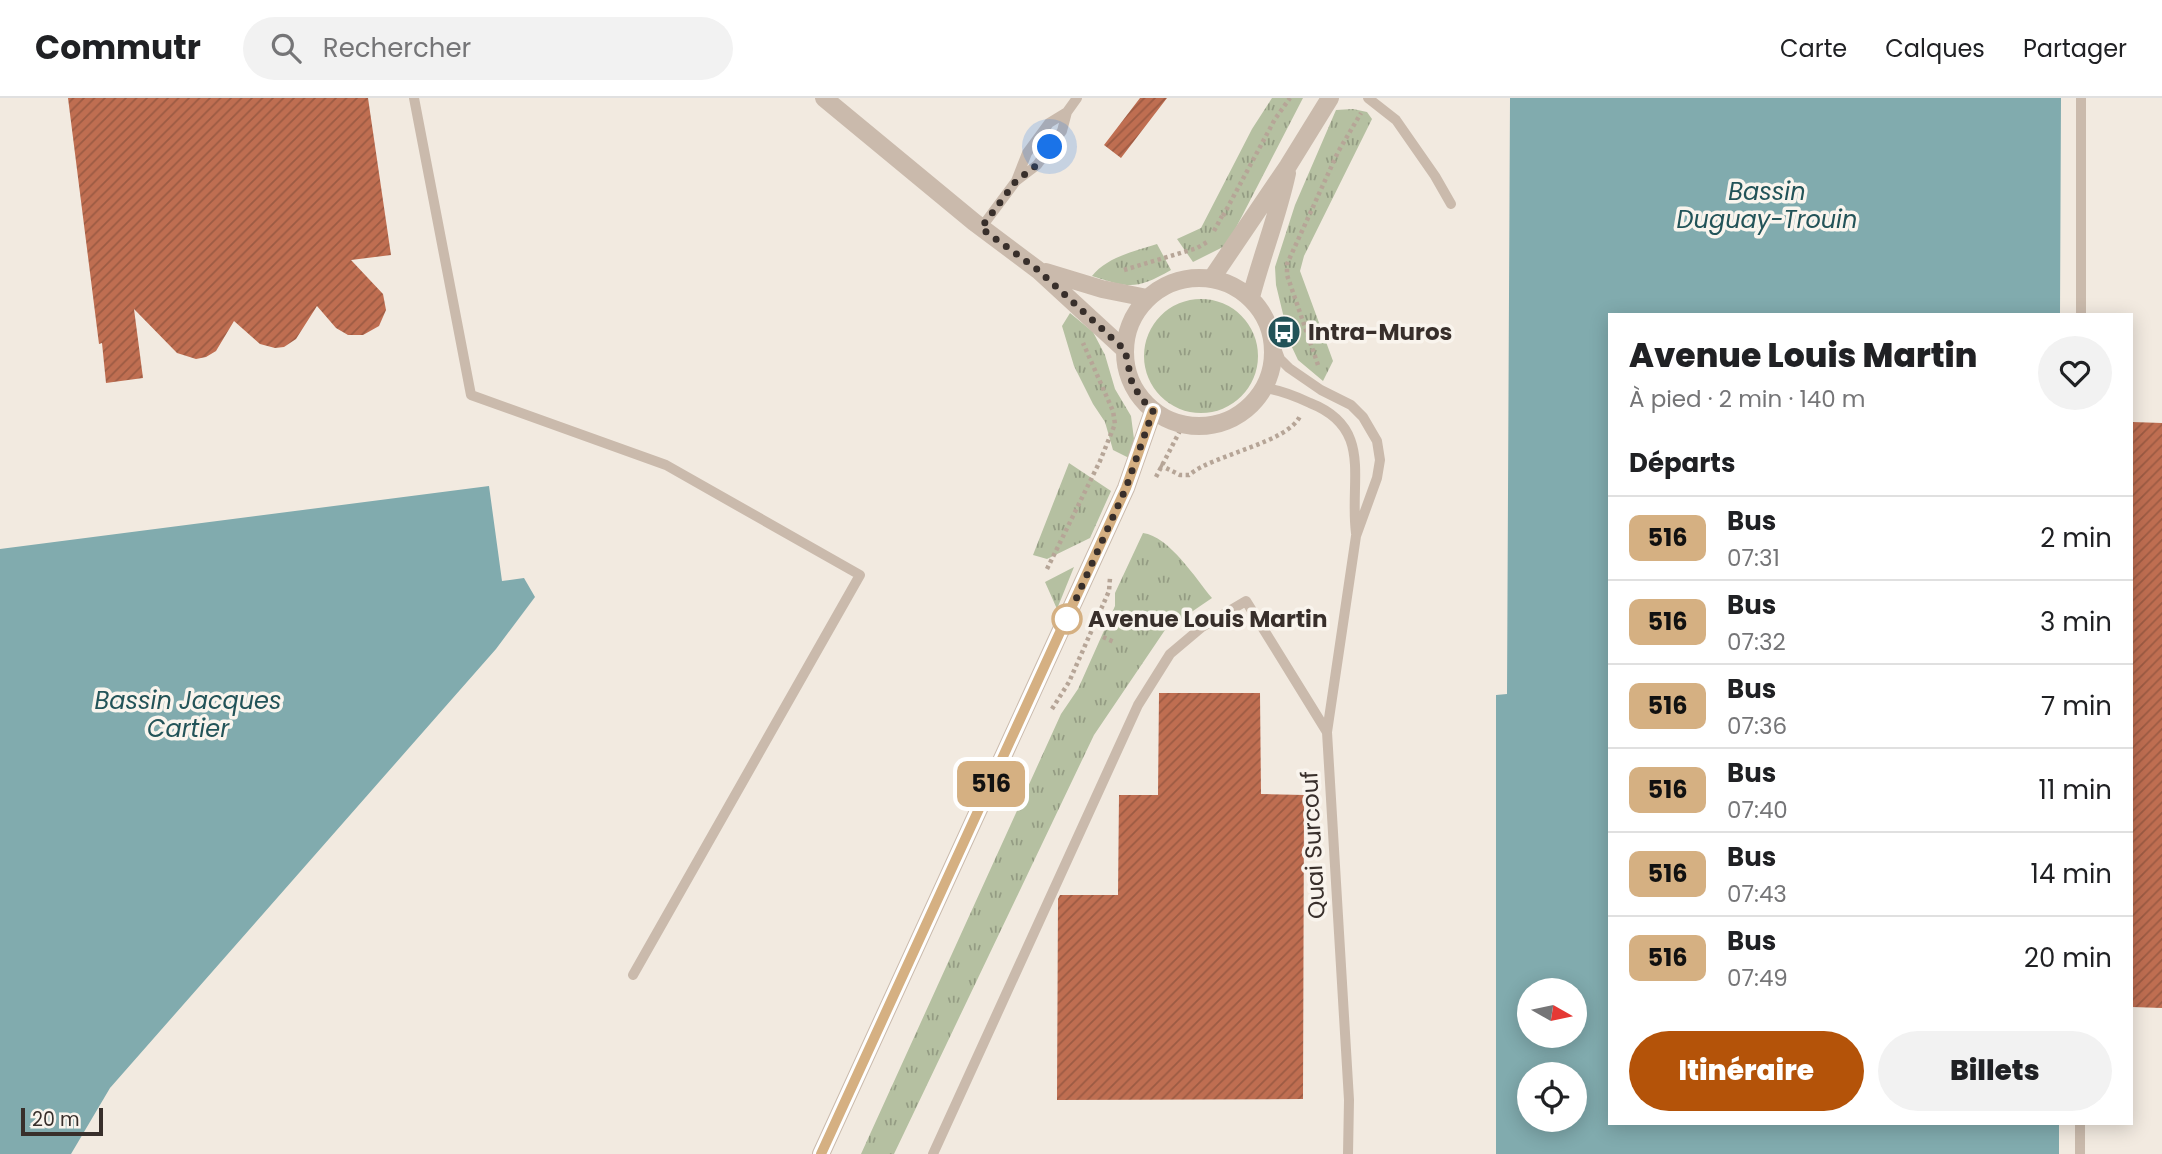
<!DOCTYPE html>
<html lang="fr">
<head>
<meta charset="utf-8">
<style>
  :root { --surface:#fff; --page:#f2f2f2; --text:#202124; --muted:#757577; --line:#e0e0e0; --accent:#b45309 }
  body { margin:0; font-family:Poppins,sans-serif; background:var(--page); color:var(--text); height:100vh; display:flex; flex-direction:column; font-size:26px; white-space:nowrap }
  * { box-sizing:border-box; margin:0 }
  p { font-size:23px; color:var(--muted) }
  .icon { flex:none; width:38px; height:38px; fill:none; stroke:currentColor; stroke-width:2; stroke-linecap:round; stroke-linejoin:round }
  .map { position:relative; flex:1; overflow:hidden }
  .side { position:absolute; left:1608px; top:215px; width:525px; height:812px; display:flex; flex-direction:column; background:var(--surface); border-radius:0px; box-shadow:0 4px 18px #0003 }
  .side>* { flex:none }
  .badge { padding:0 14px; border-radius:10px; font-size:24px; line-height:46px }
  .needle { width:46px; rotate:99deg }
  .controls { position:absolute; left:1517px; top:880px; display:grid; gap:14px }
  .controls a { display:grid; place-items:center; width:70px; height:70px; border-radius:50%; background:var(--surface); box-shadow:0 4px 18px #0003; font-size:35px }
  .scale { position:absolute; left:21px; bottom:18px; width:82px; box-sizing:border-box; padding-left:7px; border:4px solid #382f2b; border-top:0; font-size:19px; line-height:24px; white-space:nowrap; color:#382f2b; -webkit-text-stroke:5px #f9f4ed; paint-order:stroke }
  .you { position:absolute; width:35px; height:35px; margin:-18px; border:5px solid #fff; border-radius:50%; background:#1a73e8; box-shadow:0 0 0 10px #1a73e833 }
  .map>.badge { position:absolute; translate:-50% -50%; box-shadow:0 0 0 4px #fff }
  h2 { padding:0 21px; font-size:26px; line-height:63px }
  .round { display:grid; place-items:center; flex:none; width:74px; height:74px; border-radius:37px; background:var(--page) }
  .summary { display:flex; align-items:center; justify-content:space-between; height:119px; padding:0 21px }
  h1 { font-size:33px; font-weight:800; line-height:52px }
  .cta { display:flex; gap:14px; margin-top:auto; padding:14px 21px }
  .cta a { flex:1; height:80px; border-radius:42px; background:var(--accent); color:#fff; font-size:28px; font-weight:800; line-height:80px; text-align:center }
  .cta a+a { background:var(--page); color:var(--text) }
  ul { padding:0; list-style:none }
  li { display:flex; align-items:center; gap:21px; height:84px; padding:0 21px; border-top:2px solid var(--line) }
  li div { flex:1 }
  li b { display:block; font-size:26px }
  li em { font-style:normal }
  li .badge { min-width:77px; font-weight:700; text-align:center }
  header { display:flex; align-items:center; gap:42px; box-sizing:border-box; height:98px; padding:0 35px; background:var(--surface); border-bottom:2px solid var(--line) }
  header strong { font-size:33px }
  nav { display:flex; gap:38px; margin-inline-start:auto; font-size:24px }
  .search { width:490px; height:63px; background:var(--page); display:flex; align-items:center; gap:18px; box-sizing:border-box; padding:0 24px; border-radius:38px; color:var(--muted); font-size:26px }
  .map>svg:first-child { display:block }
  .grass { fill:url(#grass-tufts) }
  .water { fill:#81abae; fill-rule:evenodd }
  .building { fill:url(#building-hatch) }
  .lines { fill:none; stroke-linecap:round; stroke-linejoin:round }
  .path { stroke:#b6a597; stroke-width:4.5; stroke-dasharray:3.5 3.5; stroke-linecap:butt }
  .service { stroke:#cabaac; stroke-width:10 }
  .tertiary { stroke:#cabaac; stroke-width:18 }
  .line-casing { stroke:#fff; stroke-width:16 }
  .line { stroke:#d5b082; stroke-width:10 }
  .walk { stroke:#382f2b; stroke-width:7; stroke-dasharray:0 12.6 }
  .stop-dot { fill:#fff; stroke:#d5b082; stroke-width:3.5 }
  .labels { text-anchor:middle; stroke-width:7; stroke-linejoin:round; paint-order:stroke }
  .poi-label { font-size:23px; font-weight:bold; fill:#382f2b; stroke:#f9f4ed; text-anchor:start }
  .stop-label { font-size:23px; font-weight:bold; fill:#382f2b; stroke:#f9f4ed; text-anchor:start }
  .street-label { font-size:23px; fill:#382f2b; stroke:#f9f4ed }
  .water-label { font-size:24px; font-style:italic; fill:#225358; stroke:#f9f4ed }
</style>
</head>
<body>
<header>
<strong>Commutr</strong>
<div class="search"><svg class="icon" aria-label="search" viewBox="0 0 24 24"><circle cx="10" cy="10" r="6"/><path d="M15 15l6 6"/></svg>Rechercher</div>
<nav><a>Carte</a><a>Calques</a><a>Partager</a></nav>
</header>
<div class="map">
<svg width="2162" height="1056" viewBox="0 0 2162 1056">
  <defs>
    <pattern id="grass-tufts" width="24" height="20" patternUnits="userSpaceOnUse" patternTransform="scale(1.75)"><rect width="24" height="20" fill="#b5c0a1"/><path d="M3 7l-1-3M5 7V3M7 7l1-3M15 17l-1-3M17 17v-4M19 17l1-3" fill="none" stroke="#949c83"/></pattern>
    <pattern id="building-hatch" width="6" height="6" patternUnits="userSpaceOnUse" patternTransform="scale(1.75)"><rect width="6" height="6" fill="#bf6e51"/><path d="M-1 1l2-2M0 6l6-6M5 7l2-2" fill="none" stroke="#9c5b43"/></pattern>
  </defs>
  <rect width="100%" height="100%" fill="#f2eae0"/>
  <!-- grass -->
  <path class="grass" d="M1272 0H1303L1227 147 1193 164 1177 141 1201 130 1252 31Z
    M1353 11 1367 14 1372 21 1304 158 1300 173 1333 263 1323 283 1298 262 1290 245 1276 187 1275 169 1295 107 1336 12Z
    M1157 146 1171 172C1136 192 1129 190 1092 178 1107 159 1135 153 1157 146Z
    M1144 258a57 57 0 1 1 114 0a57 57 0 1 1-114 0Z
    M1070 215 1093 234 1105 257 1115 291 1131 318 1134 341 1129 360 1113 352 1105 324 1093 306 1074 268 1062 228Z
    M1069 365 1111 393 1090 440 1047 461 1033 457Z
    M1143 435C1169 438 1196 481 1212 500L1165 532 1094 637 894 1056H861L1061 616 1078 591 1115 508V495Z
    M1074 469 1057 511 1045 484Z"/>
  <!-- water -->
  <path class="water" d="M1510 0H2061L2060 217H1610V1026H2059V1056H1496V597L1507 596ZM1530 892H1575V938H1530ZM1530 976H1575V1022H1530Z
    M489 388 502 483 524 480 535 499 496 551 110 990 71 1056H0V451Z"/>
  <!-- building -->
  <path class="building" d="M68 0H368L391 157 351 162 383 196 386 212 379 228 363 237H348L336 230 317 208 296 241 284 249 275 250 260 246 234 223 216 253 206 259 196 261 177 255 134 211 143 280 106 285 102 245 99 246Z
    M1140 0H1167L1121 60 1104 47Z
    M2132 324 2162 325V910L2132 909Z
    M1159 595H1260L1261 696 1304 697 1303 1001 1057 1002 1058 801 1060 797H1118L1119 697H1158Z"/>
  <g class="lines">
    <!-- path -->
    <path class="path" d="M1223 118 1275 21 1290 0
      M1214 133 1222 118
      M1124 172 1197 150 1207 144
      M1318 267 1287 177V166L1338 54 1361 15
      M1160 367 1180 377H1189C1214 356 1288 345 1300 318
      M1156 379 1183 327
      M1047 471 1100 363 1115 326 1113 313 1083 245
      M1103 539 1114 544
      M1052 611 1069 584 1109 493 1110 480"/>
    <!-- service -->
    <path class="service" d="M414 0 471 297 666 367 860 477 633 877
      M1368 0 1396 22 1435 78 1451 106
      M1016 83 1027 55 1049 25 1067 14 1077 0
      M981 130 1016 83 1037 67 1062 33 1067 14
      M2081 217V0
      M1273 242 1280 261 1289 270 1321 292 1351 307 1363 319 1377 343 1380 362 1377 380 1356 438 1327 634 1349 1002 1348 1056
      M1264 290C1281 292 1295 298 1310 305 1374 330 1349 382 1356 435
      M933 1056 1138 607 1170 556 1202 529 1246 503 1327 634
      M2080 1056V1026"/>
    <!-- tertiary -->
    <path class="tertiary" d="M824 0 974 124 1038 172 1125 252
      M1046 174 1102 191 1147 200
      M1125 254a74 74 0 1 1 148 0a74 74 0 1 1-148 0Z
      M1212 180 1288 68 1330 0
      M1251 199C1262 157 1278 117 1287 75
      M821 1056 1126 390 1153 313"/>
  </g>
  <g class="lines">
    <defs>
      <path id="line" d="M821 1056 1126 390 1153 313"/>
    </defs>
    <!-- line casing -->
    <use href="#line" class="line-casing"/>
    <!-- line -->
    <use href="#line" class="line"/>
    <!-- walk -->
    <path class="walk" d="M1050 49 1037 67 1016 83 981 130 1038 172 1125 252 1132 285 1141 300 1153 313 1126 390 1067 521"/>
  </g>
  <!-- icons -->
  <defs>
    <symbol id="bus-disc" viewBox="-11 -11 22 22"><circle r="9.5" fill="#225358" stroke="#f9f4ed"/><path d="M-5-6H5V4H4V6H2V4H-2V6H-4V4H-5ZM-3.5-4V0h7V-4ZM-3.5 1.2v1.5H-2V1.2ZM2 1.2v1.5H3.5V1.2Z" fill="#fff"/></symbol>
  </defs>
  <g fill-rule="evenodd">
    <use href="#bus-disc" x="1265" y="215" width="38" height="38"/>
  </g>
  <!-- markers -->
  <circle class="stop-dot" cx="1067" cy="521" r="14"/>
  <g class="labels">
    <!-- poi labels -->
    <g class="poi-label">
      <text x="1308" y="242">Intra-Muros</text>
    </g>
    <!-- stop labels -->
    <g class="stop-label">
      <text x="1088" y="529">Avenue Louis Martin</text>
    </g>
    <!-- street labels -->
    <g class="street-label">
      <text transform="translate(1313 747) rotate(-93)" y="8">Quai Surcouf</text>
    </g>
    <!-- water labels -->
    <g class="water-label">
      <text x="1767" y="102">Bassin<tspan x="1767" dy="28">Duguay-Trouin</tspan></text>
      <text x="188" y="611">Bassin Jacques<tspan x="188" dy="28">Cartier</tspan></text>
    </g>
  </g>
</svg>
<div class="controls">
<a><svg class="needle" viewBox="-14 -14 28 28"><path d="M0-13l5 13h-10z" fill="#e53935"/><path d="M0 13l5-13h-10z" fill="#757577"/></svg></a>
<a><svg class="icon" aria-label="locate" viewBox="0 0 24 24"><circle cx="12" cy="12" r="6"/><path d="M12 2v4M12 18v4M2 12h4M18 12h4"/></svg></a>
</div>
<div class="scale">20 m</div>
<div class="you" style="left:1050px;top:49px"></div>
<b class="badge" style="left:991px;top:686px;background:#d5b082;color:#111">516</b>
<section class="side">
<div class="summary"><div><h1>Avenue Louis Martin</h1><p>À pied · 2 min · 140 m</p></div><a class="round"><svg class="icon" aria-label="heart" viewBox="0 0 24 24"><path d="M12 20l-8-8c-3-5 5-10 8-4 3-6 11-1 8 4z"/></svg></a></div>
<h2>Départs</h2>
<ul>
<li><span class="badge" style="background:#d5b082;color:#111">516</span><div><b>Bus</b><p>07:31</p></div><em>2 min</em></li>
<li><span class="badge" style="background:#d5b082;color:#111">516</span><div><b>Bus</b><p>07:32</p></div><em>3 min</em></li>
<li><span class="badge" style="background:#d5b082;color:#111">516</span><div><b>Bus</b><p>07:36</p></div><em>7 min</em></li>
<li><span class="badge" style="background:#d5b082;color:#111">516</span><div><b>Bus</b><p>07:40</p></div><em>11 min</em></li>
<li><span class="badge" style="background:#d5b082;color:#111">516</span><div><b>Bus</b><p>07:43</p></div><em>14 min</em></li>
<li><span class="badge" style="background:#d5b082;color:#111">516</span><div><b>Bus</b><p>07:49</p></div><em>20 min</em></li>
</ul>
<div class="cta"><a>Itinéraire</a><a>Billets</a></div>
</section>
</div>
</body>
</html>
